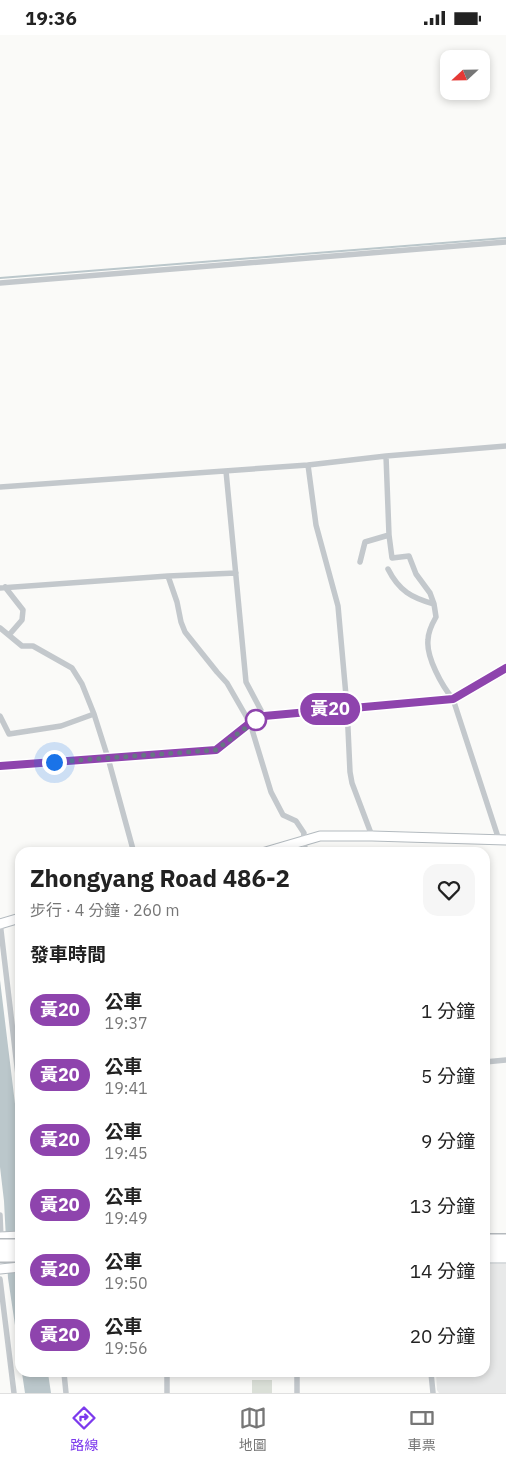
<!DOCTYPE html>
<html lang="zh-TW">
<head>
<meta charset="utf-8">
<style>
  :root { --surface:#fff; --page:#f6f6f6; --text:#222; --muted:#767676; --line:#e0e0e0; --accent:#7c3aed }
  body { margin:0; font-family:"IBM Plex Sans","Noto Sans TC",sans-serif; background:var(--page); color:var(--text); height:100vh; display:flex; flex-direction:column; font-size:19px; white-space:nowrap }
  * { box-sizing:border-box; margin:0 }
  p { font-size:16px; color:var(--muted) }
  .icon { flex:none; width:28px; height:28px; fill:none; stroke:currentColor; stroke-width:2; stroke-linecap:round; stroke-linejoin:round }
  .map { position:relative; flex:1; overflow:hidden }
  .drawer { position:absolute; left:15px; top:812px; width:475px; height:530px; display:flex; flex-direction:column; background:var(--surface); border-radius:15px; box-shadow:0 2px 8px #0003 }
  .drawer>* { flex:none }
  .badge { padding:0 10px; border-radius:16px; font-size:18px; line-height:32px }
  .needle { width:32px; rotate:248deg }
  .controls { position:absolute; left:440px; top:15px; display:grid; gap:10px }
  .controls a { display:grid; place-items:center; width:50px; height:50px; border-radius:10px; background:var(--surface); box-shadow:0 2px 8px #0003; font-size:25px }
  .you { position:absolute; width:25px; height:25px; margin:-12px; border:4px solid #fff; border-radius:50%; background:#1a73e8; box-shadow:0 0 0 8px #1a73e833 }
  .map>.badge { position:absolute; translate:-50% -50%; box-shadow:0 0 0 2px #fff }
  h2 { padding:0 15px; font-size:19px; line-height:45px }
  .round { display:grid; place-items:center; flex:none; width:52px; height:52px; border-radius:15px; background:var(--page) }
  .headline { display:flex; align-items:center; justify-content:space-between; height:85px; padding:0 15px }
  h1 { font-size:24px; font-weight:700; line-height:38px }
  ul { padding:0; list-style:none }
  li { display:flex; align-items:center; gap:15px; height:65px; padding:0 15px }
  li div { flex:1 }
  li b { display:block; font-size:19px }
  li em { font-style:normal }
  li .badge { min-width:55px; font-weight:700; text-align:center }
  .status { display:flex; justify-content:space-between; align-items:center; height:35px; padding:0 25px; background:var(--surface); direction:ltr }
  .status svg { height:14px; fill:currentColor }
  .tab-bar { display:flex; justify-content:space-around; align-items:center; height:70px; border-top:1px solid var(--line); background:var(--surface); font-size:14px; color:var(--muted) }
  .tab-bar a { display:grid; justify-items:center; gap:2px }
  .tab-bar .on { color:var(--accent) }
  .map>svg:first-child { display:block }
  .built { fill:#e8e9e9 }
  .green { fill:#dadfd7 }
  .water { fill:#bbc7cb }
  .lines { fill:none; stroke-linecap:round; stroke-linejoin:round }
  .stream { stroke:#bbc7cb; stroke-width:2 }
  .secondary-casing { stroke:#b3babf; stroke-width:11 }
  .highway-casing { stroke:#b4b9bd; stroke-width:14 }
  .street { stroke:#c3c8cc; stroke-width:5.5 }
  .secondary { stroke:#fff; stroke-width:9 }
  .highway { stroke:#fff; stroke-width:11 }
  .highway-bridge-casing { stroke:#b4b9bd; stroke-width:14; stroke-linecap:butt }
  .highway-bridge { stroke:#fff; stroke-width:11 }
  .line-casing { stroke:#fff; stroke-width:11 }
  .line { stroke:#8e44ad; stroke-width:8 }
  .walk { stroke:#657683; stroke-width:5; stroke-dasharray:0 9 }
  .stop-dot { fill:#fff; stroke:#8e44ad; stroke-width:2.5 }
</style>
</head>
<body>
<div class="status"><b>19:36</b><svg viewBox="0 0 49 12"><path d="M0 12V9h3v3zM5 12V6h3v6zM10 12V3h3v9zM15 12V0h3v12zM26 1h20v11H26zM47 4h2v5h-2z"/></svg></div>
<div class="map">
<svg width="506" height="1358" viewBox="0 0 506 1358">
  <rect width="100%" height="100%" fill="#fafaf8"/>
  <!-- built -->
  <path class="built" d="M485 1229H506V1358H439L437 1355 436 1338H485Z"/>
  <!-- green -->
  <path class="green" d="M252 1345H272V1358H252Z"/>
  <!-- water -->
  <path class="water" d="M0 945 20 1110V1324L8 1243 4 1166 0 1132Z
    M22 1338H48L51 1358H25Z"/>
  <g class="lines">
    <!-- stream -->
    <path class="stream" d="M0 243 506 203"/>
    <defs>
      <path id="secondary" d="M262 818 320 801H372L506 805
        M0 889 20 883
        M0 1202 20 1201
        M485 1223H506
        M0 1234 20 1232"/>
      <path id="highway" d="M485 1205H506
        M485 1216 506 1215"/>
    </defs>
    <!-- secondary casing -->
    <use href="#secondary" class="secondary-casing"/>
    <!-- highway casing -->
    <use href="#highway" class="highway-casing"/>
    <!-- street -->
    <path class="street" d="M0 248 506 207
      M386 421 389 500 392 523 409 521 416 539 430 558 434 569 436 582C432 589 428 597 428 605 426 622 442 651 453 664L499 805
      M308 430 316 490 338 571 347 672 350 737 352 748 372 801
      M226 436 246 647 264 681
      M0 452 308 430 386 421 506 411
      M360 527 365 507 389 500
      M388 534C399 556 412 563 434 569
      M168 541 177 567 181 587 185 597 217 637 227 648 250 688 271 757 283 780 296 786 304 798 303 807 307 818
      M5 552 23 575 22 585 9 600
      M0 553 168 541 236 538
      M0 593 22 611H33L72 633 82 649 94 679 108 723 134 818
      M0 681 9 699 61 691 94 679
      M0 731 216 715 250 688 264 681 453 664 506 633
      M0 887 20 1057
      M485 1027 506 1025
      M0 1180 1 1203
      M0 1244 14 1358
      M64 1338 66 1358
      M167 1338V1358
      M431 1338 433 1358
      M297 1358V1338"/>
    <!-- secondary -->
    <use href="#secondary" class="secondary"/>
    <!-- highway -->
    <use href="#highway" class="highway"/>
    <defs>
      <path id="highway-bridge" d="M0 1210H20
        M0 1221H20"/>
    </defs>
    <!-- highway-bridge casing -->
    <use href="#highway-bridge" class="highway-bridge-casing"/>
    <!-- highway-bridge -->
    <use href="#highway-bridge" class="highway-bridge"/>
  </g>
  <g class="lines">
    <defs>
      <path id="line" d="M0 731 216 715 250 688 264 681 453 664 506 633"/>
    </defs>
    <!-- line casing -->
    <use href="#line" class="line-casing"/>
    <!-- line -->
    <use href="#line" class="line"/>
    <!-- walk -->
    <path class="walk" d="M54 727 216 715 256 685"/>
  </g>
  <!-- markers -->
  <circle class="stop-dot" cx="256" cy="685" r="10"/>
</svg>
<div class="controls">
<a><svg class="needle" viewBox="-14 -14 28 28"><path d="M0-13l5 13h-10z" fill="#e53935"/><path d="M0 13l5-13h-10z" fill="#767676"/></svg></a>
</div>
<div class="you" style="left:54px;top:727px"></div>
<b class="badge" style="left:330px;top:674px;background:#8e44ad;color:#fff">黃20</b>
<section class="drawer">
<div class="headline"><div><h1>Zhongyang Road 486-2</h1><p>步行 · 4 分鐘 · 260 m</p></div><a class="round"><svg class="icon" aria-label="heart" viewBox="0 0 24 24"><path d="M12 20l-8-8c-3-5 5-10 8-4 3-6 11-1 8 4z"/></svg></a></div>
<h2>發車時間</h2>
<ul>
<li><span class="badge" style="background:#8e44ad;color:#fff">黃20</span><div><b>公車</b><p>19:37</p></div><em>1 分鐘</em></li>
<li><span class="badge" style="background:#8e44ad;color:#fff">黃20</span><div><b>公車</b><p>19:41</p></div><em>5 分鐘</em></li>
<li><span class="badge" style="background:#8e44ad;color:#fff">黃20</span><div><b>公車</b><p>19:45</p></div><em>9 分鐘</em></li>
<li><span class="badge" style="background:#8e44ad;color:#fff">黃20</span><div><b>公車</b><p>19:49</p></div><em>13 分鐘</em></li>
<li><span class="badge" style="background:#8e44ad;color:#fff">黃20</span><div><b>公車</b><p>19:50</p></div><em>14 分鐘</em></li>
<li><span class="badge" style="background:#8e44ad;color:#fff">黃20</span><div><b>公車</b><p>19:56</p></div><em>20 分鐘</em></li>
</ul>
</section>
</div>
<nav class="tab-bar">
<a class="on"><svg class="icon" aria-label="directions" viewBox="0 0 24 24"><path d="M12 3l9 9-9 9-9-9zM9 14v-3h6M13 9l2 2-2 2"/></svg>路線</a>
<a><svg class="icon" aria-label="map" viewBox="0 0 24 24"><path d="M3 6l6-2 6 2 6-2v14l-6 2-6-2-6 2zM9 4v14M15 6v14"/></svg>地圖</a>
<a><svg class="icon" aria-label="tickets" viewBox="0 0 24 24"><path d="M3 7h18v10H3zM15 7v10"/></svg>車票</a>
</nav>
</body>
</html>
